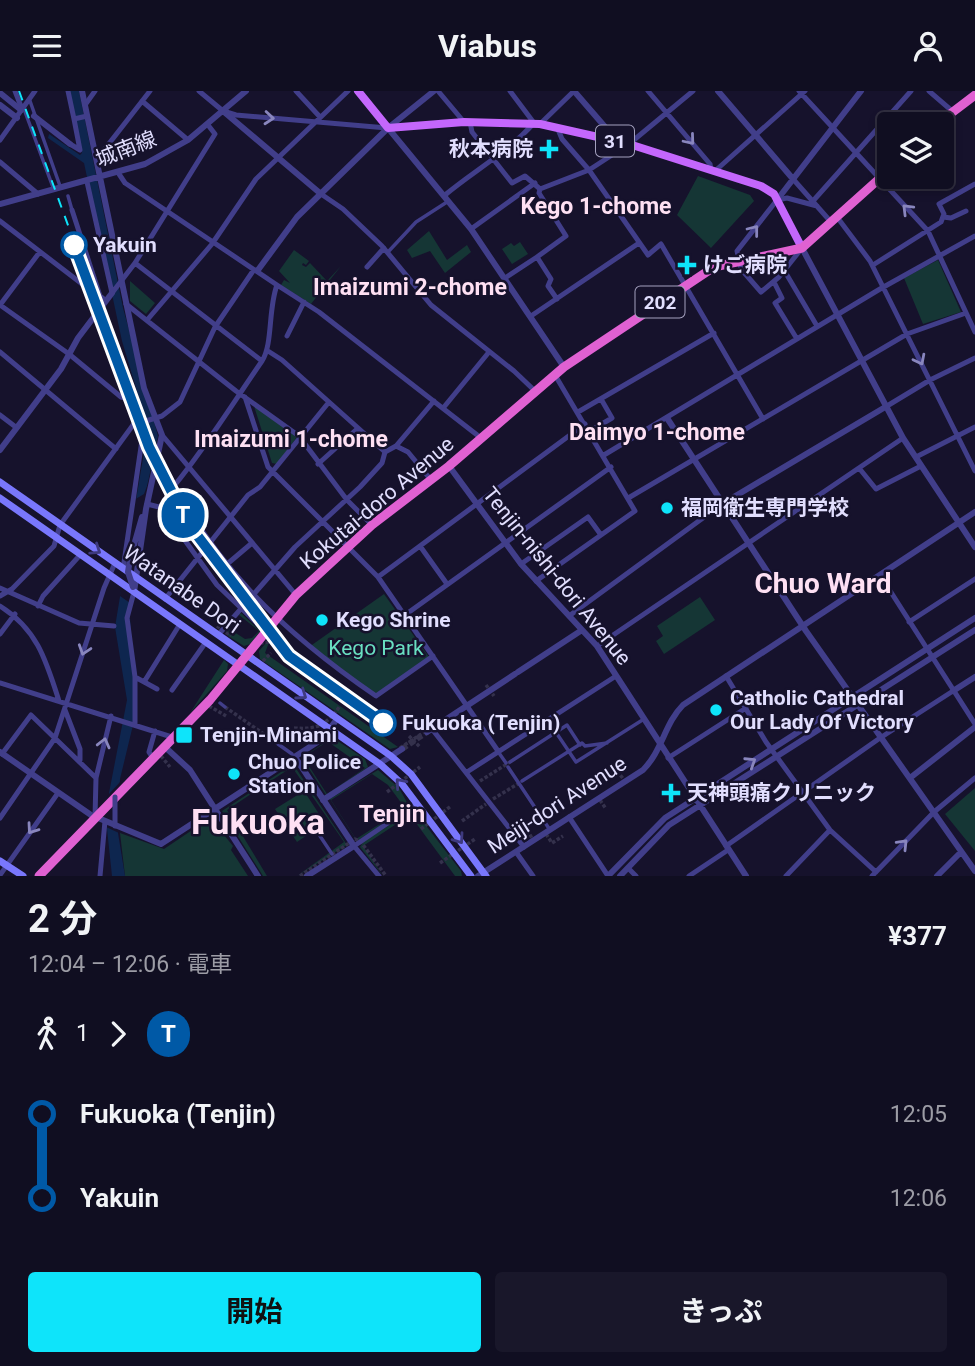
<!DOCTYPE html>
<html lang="ja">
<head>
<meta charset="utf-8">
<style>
  :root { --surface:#100e21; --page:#19172a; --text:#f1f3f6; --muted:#9c9ca5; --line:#302e3f; --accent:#0ee4fa }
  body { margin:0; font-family:Roboto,"Noto Sans JP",sans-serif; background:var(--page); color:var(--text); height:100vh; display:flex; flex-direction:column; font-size:26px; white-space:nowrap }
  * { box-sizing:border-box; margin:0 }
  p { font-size:23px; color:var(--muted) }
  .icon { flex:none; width:38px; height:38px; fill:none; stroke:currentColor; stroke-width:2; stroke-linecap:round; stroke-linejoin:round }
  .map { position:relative; height:785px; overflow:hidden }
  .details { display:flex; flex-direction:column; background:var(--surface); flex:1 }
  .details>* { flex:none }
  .badge { padding:0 14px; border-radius:23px; font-size:24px; line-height:46px }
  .buttons { position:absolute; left:877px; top:21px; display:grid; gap:14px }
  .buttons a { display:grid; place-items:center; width:77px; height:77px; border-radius:7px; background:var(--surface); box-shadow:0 4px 10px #0003,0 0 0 2px var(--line); font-size:35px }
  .map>.badge { position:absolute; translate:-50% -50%; box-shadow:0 0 0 4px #fff }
  .legs { display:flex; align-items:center; gap:10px; height:77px; padding:0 28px; font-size:23px }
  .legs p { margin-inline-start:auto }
  .headline { display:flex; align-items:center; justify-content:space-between; height:119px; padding:0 28px }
  h1 { font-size:38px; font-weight:700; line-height:52px }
  .action { display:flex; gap:14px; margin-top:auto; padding:14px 28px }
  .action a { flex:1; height:80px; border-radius:7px; background:var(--accent); color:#111; font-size:28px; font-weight:700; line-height:80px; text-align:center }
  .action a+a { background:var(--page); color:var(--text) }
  ul { padding:0 28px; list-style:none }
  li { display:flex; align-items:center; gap:24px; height:84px; font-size:26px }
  li i { display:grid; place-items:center; width:10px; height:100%; margin:0 9px; background:currentColor }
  li i::after { content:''; width:18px; height:18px; margin:-9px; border:5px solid; border-radius:50%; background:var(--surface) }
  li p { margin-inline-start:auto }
  li:first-child i { background:linear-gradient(#0000 50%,currentColor 0) }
  li:last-child i { background:linear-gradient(currentColor 50%,#0000 0) }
  header { display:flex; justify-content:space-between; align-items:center; height:91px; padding:0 28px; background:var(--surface); font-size:32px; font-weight:700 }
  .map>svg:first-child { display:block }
  .green { fill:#153635; fill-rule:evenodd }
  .water { fill:#0e264f }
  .pier { fill:#16122c }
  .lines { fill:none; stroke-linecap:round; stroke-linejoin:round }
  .pedestrian-tunnel { stroke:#34314c; stroke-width:3.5; stroke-dasharray:3.5 2; stroke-linecap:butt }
  .tertiary-tunnel { stroke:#34314c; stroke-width:6; stroke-dasharray:6 3; stroke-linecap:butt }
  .pedestrian { stroke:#413e8a; stroke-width:3.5 }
  .minor { stroke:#413e8a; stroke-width:5 }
  .tertiary { stroke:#413e8a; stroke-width:6 }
  .secondary { stroke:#7977fc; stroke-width:7 }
  .primary { stroke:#c467fc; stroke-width:8 }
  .trunk { stroke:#e061d2; stroke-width:9 }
  .rail { stroke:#0ee4fa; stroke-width:2; stroke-dasharray:10 9; stroke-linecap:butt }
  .pedestrian-bridge { stroke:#413e8a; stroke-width:3.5 }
  .minor-bridge { stroke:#413e8a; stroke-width:5 }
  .tertiary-bridge { stroke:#413e8a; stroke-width:6 }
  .oneway { stroke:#8986be }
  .oneway2 { stroke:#3e3a7f }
  .line-1-casing { stroke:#fff; stroke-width:16 }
  .line-1 { stroke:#0059a6; stroke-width:10 }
  .poi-dot { fill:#0ee4fa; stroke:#16122c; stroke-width:2.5 }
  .stop-1-dot { fill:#fff; stroke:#0059a6; stroke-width:3.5 }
  .labels { text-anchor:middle; stroke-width:5; stroke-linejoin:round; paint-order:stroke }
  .shield { fill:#16122c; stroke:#a4a1bf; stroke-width:2 }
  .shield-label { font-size:19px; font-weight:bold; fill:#e1defe }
  .street-label { font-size:21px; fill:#e1defe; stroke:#16122c }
  .poi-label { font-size:21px; font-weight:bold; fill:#e1defe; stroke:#16122c; text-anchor:start }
  .stop-label { font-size:21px; font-weight:bold; fill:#e1defe; stroke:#16122c; text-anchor:start }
  .park-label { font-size:21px; fill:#69dfc1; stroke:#16122c }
  .neighbourhood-label { font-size:23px; font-weight:bold; fill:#fee0f3; stroke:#16122c }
  .quarter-label { font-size:24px; font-weight:bold; fill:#fee0f3; stroke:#16122c }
  .district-label { font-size:28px; font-weight:bold; fill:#fee0f3; stroke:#16122c }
  .town-label { font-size:35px; font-weight:bold; fill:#fee0f3; stroke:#16122c }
</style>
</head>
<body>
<header><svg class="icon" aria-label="menu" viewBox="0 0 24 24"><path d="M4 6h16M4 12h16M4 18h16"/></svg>Viabus<svg class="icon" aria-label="person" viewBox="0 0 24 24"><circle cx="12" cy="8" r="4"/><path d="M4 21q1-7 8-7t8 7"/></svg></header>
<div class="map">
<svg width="975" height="785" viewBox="0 0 975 785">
  <rect width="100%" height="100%" fill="#16122c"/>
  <!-- green -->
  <path class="green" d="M698 85 750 104 754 110 711 157 677 124Z
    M429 140 447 169 467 154 471 161 445 182 430 160 412 167 407 159Z
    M520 151 528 163 512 173 502 158 511 152 514 155Z
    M294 159 309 170 306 174 303 172 302 174 306 176 310 172 327 190 341 175 311 213 281 194 284 189 290 192 279 180Z
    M938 169 961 221 923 233 904 187Z
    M130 190 155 212 146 223 130 210Z
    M254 315 297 346 277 373 272 372Z
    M384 503 429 566 376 604 309 556Z
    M700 506 715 529 664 563 656 550 663 545 657 535Z
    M241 522 260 540 250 553 244 555 228 545 226 540 228 537 245 548 252 547 259 540 239 524Z
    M271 546 265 562 398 656 390 658 260 568 259 560Z
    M224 569 228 573 227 580 190 622Z
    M333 647 365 668 368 676 326 704 302 667ZM327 650 365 677 327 703 303 666Z
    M293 673 347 754 297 785 344 751 292 676 227 719 267 785H263L222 720Z
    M378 679 399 697 409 715 357 750 330 708ZM372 683 388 694 405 717 356 748 331 709Z
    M975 697V760L945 723Z
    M304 700 325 732 297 751 275 718Z
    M414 719 461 780 462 785H455L410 724 363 755 383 785 360 756 364 750Z
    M210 727 233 755 231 759 248 785H125L120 742 164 758Z"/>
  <!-- water -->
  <path class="water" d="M70 0H79L123 217 158 345 146 400 129 513 135 597 133 634 120 688 118 742 125 785H112L107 738 109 702 127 609 115 536 148 337 122 250 84 72 48 47 49 43 80 64 82 62Z"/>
  <!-- pier -->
  <path class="pier" d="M149 390 130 512 120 505 134 409 144 403Z
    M121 690 119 741V742L106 736 108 704Z"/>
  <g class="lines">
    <!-- pedestrian-tunnel -->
    <path class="pedestrian-tunnel" d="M217 535 231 545
      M260 552 270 551
      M259 574 271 562
      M486 594 494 605
      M209 615 226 625
      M225 616 278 653
      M294 637C318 639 326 634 340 615
      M409 645 420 656
      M400 657 426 640
      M161 665 170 676
      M617 680 625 690
      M480 690 510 671
      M387 701 420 676
      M493 708 521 691
      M600 709 606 718
      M462 730 486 713
      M421 738 451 715
      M527 739 533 749
      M546 743 552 752 563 745
      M440 772 475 748
      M300 785 355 748 361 751 386 785"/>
    <!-- tertiary-tunnel -->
    <path class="tertiary-tunnel" d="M402 658 427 641"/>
    <!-- pedestrian -->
    <path class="pedestrian" d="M30 10 60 95
      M24 18 54 99
      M68 105 72 119
      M388 161 416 131 447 111
      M220 612 225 616
      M549 631 576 671 644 628
      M278 653 292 663
      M499 662 506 672
      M510 671 567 634 580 654
      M508 676 550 739
      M522 690 582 652 585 655 607 652
      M316 739 332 763"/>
    <!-- minor -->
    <path class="minor" d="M15 0 22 18
      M68 0 74 28
      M199 0 223 20 236 24 387 37
      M296 0 320 26
      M438 0 464 31
      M648 0 710 73 711 79
      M799 0 928 140 975 241
      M929 0 951 19
      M142 10 188 49
      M85 14 95 0
      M470 31 472 41 512 92 525 85 540 98 589 79 612 64 616 50
      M540 33 574 0
      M557 36 562 48 589 79 648 164 661 153 763 328
      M0 49 35 0
      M70 53 80 59 74 28 87 25
      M629 53 693 0
      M97 68 150 0
      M0 71 38 103
      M715 80 805 0
      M119 83 125 92 277 194C268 218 273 253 262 270
      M793 88 831 131
      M87 91 112 202
      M321 103 343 118 382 155 431 214 514 280 535 300
      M445 104C475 79 507 62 534 32L510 0
      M813 110 911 0
      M72 119 100 205 106 210
      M837 126 870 170 975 380
      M943 126 951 127 966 120
      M0 130 86 196 154 378
      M471 138 535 92
      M802 157 779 186 761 201 741 178 737 160 777 109 787 107 817 115
      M39 162 0 214 69 263 121 306 129 308
      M537 166 566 145 539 102 540 98
      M135 172 262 270C233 312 206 356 174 395
      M873 174 941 131 944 123 939 113 975 93
      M367 176 384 157
      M784 179 817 235
      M505 187 537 166 551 188 548 195 557 208
      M774 191 782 207 775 212 797 248
      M277 194 319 221 481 347
      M112 202 135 172 215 43 208 34
      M126 213 236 300 299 345 347 409 372 434
      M531 225 639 152
      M148 228 212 153 256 88 348 0
      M287 245 304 211
      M268 260 282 269 385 361
      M0 261 116 358
      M245 306 268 376 378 486 498 660
      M887 315 930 289 975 267
      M444 316 489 261
      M578 321 714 242
      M0 324 17 337
      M590 340 612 327 601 308
      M162 344 296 504
      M396 355 408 361 431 389
      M385 361 396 355 434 310
      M159 364C209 471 280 539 376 605L433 565
      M604 364 880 198 975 145
      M916 366 975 336
      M318 373 357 338
      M859 377 876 398 921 375
      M630 406 907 243 966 222
      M147 413 159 416 166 423 217 494 266 541
      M420 455 447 493
      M521 473 588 426 601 444
      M226 474 252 452
      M123 478 142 349
      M880 484 975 633
      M378 486 585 333
      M536 490 635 420 555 284
      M0 497 79 532 114 535
      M134 501 127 527 135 586V634
      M0 505 12 498 54 455 60 434 133 334 162 325 180 311 215 236 253 180 258 179
      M165 508 248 404 260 396 329 311
      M0 515C37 538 46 569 59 610
      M38 515 43 505 81 463
      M405 524 611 376
      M569 525 722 413
      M909 531 975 488
      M0 543 15 523
      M218 544 295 456 360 396 382 372 385 361
      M597 555 903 347
      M726 585 766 651 830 739 876 781
      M135 586 157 598
      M144 591 180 533
      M0 592 175 647
      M172 599 206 551
      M65 619 80 658V669
      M432 638 524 756
      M2 663 31 624 96 687
      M153 667 149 661 155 640
      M668 667 746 617
      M467 681 616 585
      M95 726 96 687 111 625
      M569 726 608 785
      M0 727 55 647 104 497 115 472
      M726 755 880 647 953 600
      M516 761 533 785
      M628 777 636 785
      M0 784 58 702
      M100 785 105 730
      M379 785 354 755 416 713
      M689 785 728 759
      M786 785 830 739
      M872 785 934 721 975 687"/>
    <!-- tertiary -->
    <path class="tertiary" d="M82 0 144 297 162 344 146 418 134 501
      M574 0 606 37 608 48
      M718 0 793 88
      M0 2 21 19
      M0 14 17 27
      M223 20 321 103
      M34 25 70 53
      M388 37 471 138 564 276
      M777 109 861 0
      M0 113 145 73 188 49 246 0
      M802 157 903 347 975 456
      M258 179 297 126 388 37 434 0
      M667 327 806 540 975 780
      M0 359 61 278 78 247 112 202
      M449 375 521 473 597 555 746 785
      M722 413 887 315
      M130 468 142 426
      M518 581 582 539
      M953 600 975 586
      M427 641 515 583
      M165 656 190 679 258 785
      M0 661 91 724 161 753 322 648 337 628
      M295 666 354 755 307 785
      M910 687 975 636
      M323 709 402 658
      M478 785 643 679C662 660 665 632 683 614L975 421
      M608 785 665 727 975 527
      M620 785 669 734 975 539
      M937 785 961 761"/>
    <!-- secondary -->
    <path class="secondary" d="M0 391 391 665 411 683 486 785
      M0 407 380 673 402 693 471 785
      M0 770 23 785"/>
    <!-- primary -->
    <path class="primary" d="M358 0 388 37 464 31 540 33 629 53 761 95 774 103 802 157"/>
    <!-- trunk -->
    <path class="trunk" d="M937 33 975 4
      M39 785 210 609 296 504 372 434 449 375 564 276 714 176 802 157 889 79"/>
    <!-- rail -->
    <path class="rail" d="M19 0 149 356 179 418 289 565 383 632"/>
    <!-- pedestrian-bridge -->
    <path class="pedestrian-bridge" d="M508 742 515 738"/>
    <!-- minor-bridge -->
    <path class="minor-bridge" d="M115 735V706"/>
    <!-- tertiary-bridge -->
    <path class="tertiary-bridge" d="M130 468 128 481 133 496"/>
  </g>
  <!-- one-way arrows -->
  <defs><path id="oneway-chevron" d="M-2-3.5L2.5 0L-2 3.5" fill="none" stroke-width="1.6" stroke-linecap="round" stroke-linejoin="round" transform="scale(1.75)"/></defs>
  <g class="oneway">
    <use href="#oneway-chevron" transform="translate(269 27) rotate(5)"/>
    <use href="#oneway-chevron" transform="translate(690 49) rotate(50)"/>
    <use href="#oneway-chevron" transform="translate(907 118) rotate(-135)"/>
    <use href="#oneway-chevron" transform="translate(754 139) rotate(-52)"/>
    <use href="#oneway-chevron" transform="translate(920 269) rotate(63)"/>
    <use href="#oneway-chevron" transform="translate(84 559) rotate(108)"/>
    <use href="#oneway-chevron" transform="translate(104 652) rotate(-76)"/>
    <use href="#oneway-chevron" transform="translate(751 671) rotate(-33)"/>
    <use href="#oneway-chevron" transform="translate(32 738) rotate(125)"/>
    <use href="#oneway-chevron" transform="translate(903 753) rotate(-46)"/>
  </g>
  <g class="oneway2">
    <use href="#oneway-chevron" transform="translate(96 459) rotate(34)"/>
    <use href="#oneway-chevron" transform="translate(302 604) rotate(35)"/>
    <use href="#oneway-chevron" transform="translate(400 692) rotate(-131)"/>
    <use href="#oneway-chevron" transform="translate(459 748) rotate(55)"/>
  </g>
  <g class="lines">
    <defs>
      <path id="line-1" d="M74 154 149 356 187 431 289 565 383 632"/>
    </defs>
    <!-- line-1 casing -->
    <use href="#line-1" class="line-1-casing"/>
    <!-- line-1 -->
    <use href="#line-1" class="line-1"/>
  </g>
  <!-- markers -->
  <g class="poi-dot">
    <path d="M545.5 47.5h7v7h7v7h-7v7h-7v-7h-7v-7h7z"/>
    <path d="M683.5 163.5h7v7h7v7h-7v7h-7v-7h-7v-7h7z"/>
    <circle cx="667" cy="417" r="7"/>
    <circle cx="322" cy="529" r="7"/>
    <circle cx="716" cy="619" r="7"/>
    <rect x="175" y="635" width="18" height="18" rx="3.5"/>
    <circle cx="234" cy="683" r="7"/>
    <path d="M667.5 691.5h7v7h7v7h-7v7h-7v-7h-7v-7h7z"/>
  </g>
  <g class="stop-1-dot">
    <circle cx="74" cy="154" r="12"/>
    <circle cx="383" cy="632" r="12"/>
  </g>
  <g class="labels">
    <!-- shield labels -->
    <g class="shield">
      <rect x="596" y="34.5" width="38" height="31" rx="5"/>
      <rect x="635.5" y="195.5" width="49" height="31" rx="5"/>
    </g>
    <g class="shield-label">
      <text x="615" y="57">31</text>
      <text x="660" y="218">202</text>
    </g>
    <!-- street labels -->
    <g class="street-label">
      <text transform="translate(126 58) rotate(-21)" y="7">城南線</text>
      <text transform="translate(377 412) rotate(-40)" y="7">Kokutai-doro Avenue</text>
      <text transform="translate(557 485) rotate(51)" y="7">Tenjin-nishi-dori Avenue</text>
      <text transform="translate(182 498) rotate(35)" y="7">Watanabe Dori</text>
      <text transform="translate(557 714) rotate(-33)" y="7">Meiji-dori Avenue</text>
    </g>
    <!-- poi labels -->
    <g class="poi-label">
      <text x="533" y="65" text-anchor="end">秋本病院</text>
      <text x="703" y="181">けご病院</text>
      <text x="681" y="424">福岡衛生専門学校</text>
      <text x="336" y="536">Kego Shrine</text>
      <text x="730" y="614">Catholic Cathedral<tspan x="730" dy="24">Our Lady Of Victory</tspan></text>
      <text x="200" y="651">Tenjin-Minami</text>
      <text x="248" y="678">Chuo Police<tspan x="248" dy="24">Station</tspan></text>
      <text x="687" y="709">天神頭痛クリニック</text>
    </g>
    <!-- stop labels -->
    <g class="stop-label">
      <text x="93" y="161">Yakuin</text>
      <text x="402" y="639">Fukuoka (Tenjin)</text>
    </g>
    <!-- park labels -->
    <g class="park-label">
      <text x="376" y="564">Kego Park</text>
    </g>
    <!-- neighbourhood labels -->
    <g class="neighbourhood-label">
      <text x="596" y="123">Kego 1-chome</text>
      <text x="410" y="204">Imaizumi 2-chome</text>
      <text x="657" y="349">Daimyo 1-chome</text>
      <text x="291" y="356">Imaizumi 1-chome</text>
    </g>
    <!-- quarter labels -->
    <g class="quarter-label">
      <text x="392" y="731">Tenjin</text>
    </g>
    <!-- district labels -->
    <g class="district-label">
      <text x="823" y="502">Chuo Ward</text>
    </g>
    <!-- town labels -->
    <g class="town-label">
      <text x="258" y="743">Fukuoka</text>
    </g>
  </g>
</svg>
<div class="buttons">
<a><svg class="icon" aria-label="layers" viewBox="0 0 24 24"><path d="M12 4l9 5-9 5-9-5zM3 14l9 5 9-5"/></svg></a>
</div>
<b class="badge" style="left:183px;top:424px;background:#0059a6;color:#fff">T</b>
</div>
<section class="details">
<div class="headline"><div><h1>2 分</h1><p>12:04 – 12:06 · 電車</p></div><b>¥377</b></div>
<div class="legs"><svg class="icon" aria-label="walk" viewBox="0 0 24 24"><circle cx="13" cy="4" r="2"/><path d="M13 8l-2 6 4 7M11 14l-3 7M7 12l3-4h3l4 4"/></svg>1<svg class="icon" aria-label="forward" viewBox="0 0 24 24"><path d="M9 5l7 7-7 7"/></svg><b class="badge" style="background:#0059a6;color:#fff">T</b></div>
<ul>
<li><i style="color:#0059a6"></i><b>Fukuoka (Tenjin)</b><p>12:05</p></li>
<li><i style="color:#0059a6"></i><b>Yakuin</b><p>12:06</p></li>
</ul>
<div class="action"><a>開始</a><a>きっぷ</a></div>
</section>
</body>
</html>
